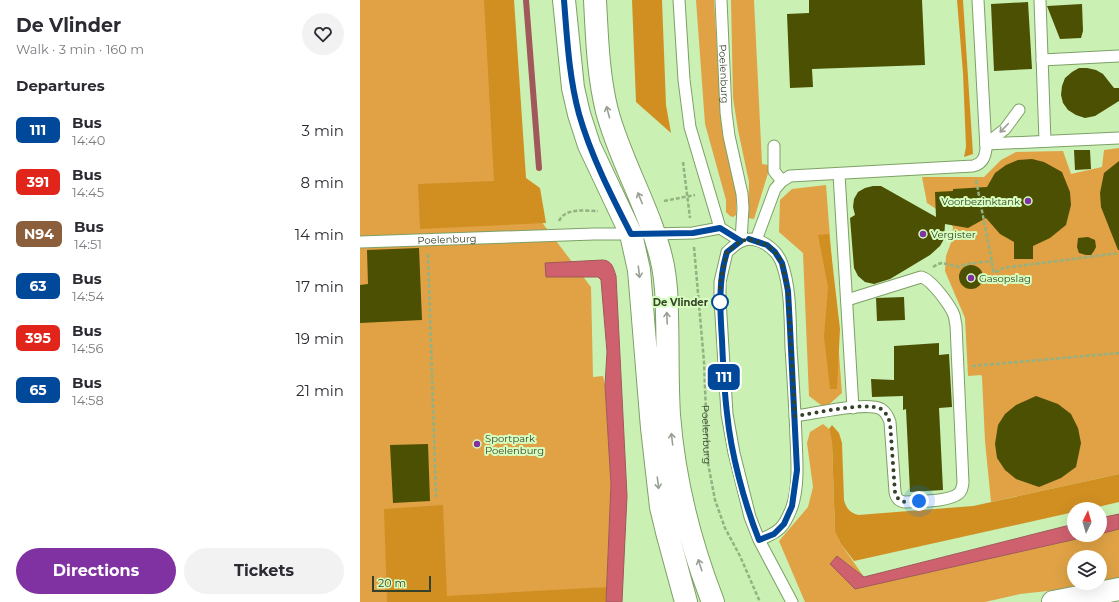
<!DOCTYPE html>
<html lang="en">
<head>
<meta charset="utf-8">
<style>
  :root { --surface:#fff; --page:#f2f2f3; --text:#2b2b33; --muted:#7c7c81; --accent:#8132a2 }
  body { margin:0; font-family:Montserrat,sans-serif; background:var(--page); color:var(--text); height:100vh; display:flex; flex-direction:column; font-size:15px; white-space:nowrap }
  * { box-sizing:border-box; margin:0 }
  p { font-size:13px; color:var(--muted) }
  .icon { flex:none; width:22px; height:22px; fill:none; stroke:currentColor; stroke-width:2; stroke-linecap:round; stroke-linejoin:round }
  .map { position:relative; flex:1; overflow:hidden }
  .details { display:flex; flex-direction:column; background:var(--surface); width:360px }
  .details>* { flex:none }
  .badge { padding:0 8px; border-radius:6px; font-size:14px; line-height:26px }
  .needle { width:26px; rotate:5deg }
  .controls { position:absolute; left:707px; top:502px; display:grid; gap:8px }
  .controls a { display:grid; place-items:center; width:40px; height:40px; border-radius:50%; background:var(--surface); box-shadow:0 4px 16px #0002; font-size:20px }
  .scale { position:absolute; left:12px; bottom:10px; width:59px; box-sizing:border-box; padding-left:4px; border:2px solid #334229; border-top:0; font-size:11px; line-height:14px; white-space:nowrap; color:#334229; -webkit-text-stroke:3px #d7febf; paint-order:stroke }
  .you { position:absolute; width:20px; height:20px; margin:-10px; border:3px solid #fff; border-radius:50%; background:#1a73e8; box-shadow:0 0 0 6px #1a73e833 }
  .map>.badge { position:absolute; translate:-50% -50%; box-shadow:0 0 0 2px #fff }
  h2 { padding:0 16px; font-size:15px; line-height:36px }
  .round { display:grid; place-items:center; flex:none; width:42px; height:42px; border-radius:21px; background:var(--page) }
  .headline { display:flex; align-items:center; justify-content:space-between; height:68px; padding:0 16px }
  h1 { font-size:19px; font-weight:700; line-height:30px }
  .primary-button { display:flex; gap:8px; margin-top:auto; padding:8px 16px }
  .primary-button a { flex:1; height:46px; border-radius:24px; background:var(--accent); color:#fff; font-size:16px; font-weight:700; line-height:46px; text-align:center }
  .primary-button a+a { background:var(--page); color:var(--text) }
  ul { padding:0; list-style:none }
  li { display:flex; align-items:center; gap:12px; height:52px; padding:0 16px }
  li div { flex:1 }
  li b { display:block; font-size:15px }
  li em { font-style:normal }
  li .badge { min-width:44px; font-weight:700; text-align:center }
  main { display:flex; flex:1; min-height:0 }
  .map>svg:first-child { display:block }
  .green { fill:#e0a245; fill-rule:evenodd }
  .forest { fill:#d18f22 }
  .water { fill:#cf616f; stroke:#a0585a }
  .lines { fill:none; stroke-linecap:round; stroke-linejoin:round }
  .stream { stroke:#a0585a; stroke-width:6 }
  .building { fill:#4b5003 }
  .service-casing { stroke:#7da066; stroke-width:13 }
  .tertiary-casing { stroke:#7da066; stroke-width:24 }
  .path { stroke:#94b181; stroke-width:2.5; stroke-dasharray:4 2; stroke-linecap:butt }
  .service { stroke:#fff; stroke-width:11 }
  .tertiary { stroke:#fff; stroke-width:22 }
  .oneway { stroke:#99a094 }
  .line-casing { stroke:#fff; stroke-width:9 }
  .line { stroke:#004899; stroke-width:6 }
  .walk { stroke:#334229; stroke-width:4; stroke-dasharray:0 7.2 }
  .poi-dot { fill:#8132a2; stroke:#d7febf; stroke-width:1.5 }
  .stop-dot { fill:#fff; stroke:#004899; stroke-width:2 }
  .labels { text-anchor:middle; stroke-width:4; stroke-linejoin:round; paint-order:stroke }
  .street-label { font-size:10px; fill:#334229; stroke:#d7febf }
  .poi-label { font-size:10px; fill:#334229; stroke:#d7febf; text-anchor:start }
  .stop-label { font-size:10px; font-weight:bold; fill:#334229; stroke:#d7febf; text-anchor:end }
</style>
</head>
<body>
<main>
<section class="details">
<div class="headline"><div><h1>De Vlinder</h1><p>Walk · 3 min · 160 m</p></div><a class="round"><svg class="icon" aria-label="heart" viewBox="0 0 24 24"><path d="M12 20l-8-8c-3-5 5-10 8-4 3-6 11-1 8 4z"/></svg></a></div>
<h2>Departures</h2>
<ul>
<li><span class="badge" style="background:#004899;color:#fff">111</span><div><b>Bus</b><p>14:40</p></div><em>3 min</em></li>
<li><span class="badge" style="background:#e1251b;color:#fff">391</span><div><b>Bus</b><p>14:45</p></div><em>8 min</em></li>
<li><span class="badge" style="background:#8b5e3c;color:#fff">N94</span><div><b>Bus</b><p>14:51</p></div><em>14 min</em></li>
<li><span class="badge" style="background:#004899;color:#fff">63</span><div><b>Bus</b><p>14:54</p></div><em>17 min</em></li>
<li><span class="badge" style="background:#e1251b;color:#fff">395</span><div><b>Bus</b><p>14:56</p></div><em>19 min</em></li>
<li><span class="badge" style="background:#004899;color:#fff">65</span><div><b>Bus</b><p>14:58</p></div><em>21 min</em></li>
</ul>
<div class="primary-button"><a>Directions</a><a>Tickets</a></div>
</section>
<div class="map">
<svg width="759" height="602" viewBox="0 0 759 602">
  <rect width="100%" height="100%" fill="#caf0b3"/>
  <!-- green -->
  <path class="green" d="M0 0H150L162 196 231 287 233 377 243 376 245 385 251 485 247 587 237 588 238 602H0Z
    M336 0H354L362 130 372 168 376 192V215L373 217 370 216 366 212V200L345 124Z
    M371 0H394L402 164 408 165V173L394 219 388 218 389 182 378 130 373 98Z
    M759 148V474L631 502 625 441 622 377 621 375 608 376 605 318 585 271 586 256 592 240 593 227 584 214 567 203 562 177H624L641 160 656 152 703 151 711 174 742 167 744 150Z
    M466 185 482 393 465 408 449 396 443 253 419 232 420 200 432 189Z
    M463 424 469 429 472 443 475 532 481 544 504 577 477 556 495 589 734 535H740V534L759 529V583L660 594 625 602H445L419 541 448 507 453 487 447 443 450 432ZM714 557H740V583H714Z"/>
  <!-- forest -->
  <path class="forest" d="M124 0H154L166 178 180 188 186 223 60 229 58 184 134 181Z
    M272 0H302L306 105 311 133 276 102Z
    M597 0H603L613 154 604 157 606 147 603 73Z
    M469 234 480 329 477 389H470L464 336 468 287 458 235Z
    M472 425 479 433 482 443 484 500C486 508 490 513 498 515L613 506 759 474V502L729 509H714V512L494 561 481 544 475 532 472 443 469 429Z
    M83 505 87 596 247 587 246 602H27L24 509Z"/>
  <!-- water -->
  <path class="water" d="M243 260C252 261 253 267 256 276L267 496 262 602H246L251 485 245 385 247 352 241 280 238 277H186L185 263Z
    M759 514V529L740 534V518Z
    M714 524V535H734L495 589 470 564 477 556 504 577Z"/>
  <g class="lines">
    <!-- stream -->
    <path class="stream" d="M166 0 179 168"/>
  </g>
  <!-- building -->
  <path class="building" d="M449 0H562L565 65 452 69 453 87 430 88 427 14 449 13Z
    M668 2 672 69 634 71 631 4Z
    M722 4 723 31 721 38 700 39 687 6Z
    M719 68H727L736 70 743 74 754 88H759V101L735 116 725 118 716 115 708 110 703 103 701 95 702 86 705 78 712 72Z
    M714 150H730L731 169 715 170Z
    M672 159 684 162 702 172 710 192 711 205 706 225 690 238 673 246V259H654V242L640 234 626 218 608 228 585 224 584 239 580 246 570 255 530 279 514 284 505 282 498 276 494 268 490 218 495 215 493 207 494 199 498 192 505 188 513 186H521L576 217 575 192 593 191V189L627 187 635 173 646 165 658 160Z
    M759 161V250H758L741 207 740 193 744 173Z
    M728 237 735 240 736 247 734 251 731 255H726L719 253 717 247 718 238Z
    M59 248 62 320 0 323V285L8 284 7 250Z
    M599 277a12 12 0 1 1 24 0a12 12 0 1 1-24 0Z
    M544 297 545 320 517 321 516 298Z
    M579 343V355L589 354 592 407 579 408 583 490 550 492 546 409 543 410V396L512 397 511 379 534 380V346Z
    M676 396 698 404 711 414 718 428 721 443 716 467 701 478 679 487 656 479 645 470 637 458 635 444 638 425 645 414 656 405Z
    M68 444 70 501 33 503 30 445Z"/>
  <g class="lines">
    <defs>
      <g id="service">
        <path d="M319 0 324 80 330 127 360 228"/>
        <path id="s2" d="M361 0 366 112 369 136 382 194 383 208 381 241"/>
        <path d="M680 0 685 141"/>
        <path d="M682 60 759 56"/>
        <path d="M626 144 759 138"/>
        <path d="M626 144 645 129 659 110"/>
        <path d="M414 146V171L422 181"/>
        <path d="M479 174 493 408"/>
        <path d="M292 234 333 233 360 228 381 241"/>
        <path d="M396 240 415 189 422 181 430 176 613 166C622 164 625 158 626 149L618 0"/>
        <path id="s3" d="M0 242 234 234H274"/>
        <path d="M435 416C453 414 506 401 521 409 526 412 528 416 530 422L535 492C536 498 538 501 545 502 558 501 588 502 598 494 602 491 602 488 603 483L596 325C595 322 595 318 594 315 590 305 571 279 561 277L487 300"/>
        <path d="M399 540C419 532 424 528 432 507 439 486 437 461 436 438 435 408 433 378 431 348 430 322 431 288 422 264 417 249 397 234 382 241 376 243 372 248 367 252L360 282V299L367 414 374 453 390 517 399 540 432 602"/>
      </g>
      <path id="tertiary" d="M204 0 213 88 219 114 229 145 271 234 279 270 292 428 301 507 307 532 326 602
        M235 0C237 37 238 75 247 111 261 164 292 212 303 266 306 282 307 299 307 315 308 348 307 382 309 415 314 479 330 543 353 602
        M693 602 759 589"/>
    </defs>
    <!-- service casing -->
    <use href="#service" class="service-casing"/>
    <!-- tertiary casing -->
    <use href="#tertiary" class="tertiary-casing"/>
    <!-- path -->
    <g class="path">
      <path d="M323 162 330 218"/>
      <path d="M616 180 634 273 643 268 759 253"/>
      <path d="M304 201 335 195"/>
      <path d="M199 221C206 207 225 211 238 211"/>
      <path id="s1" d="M334 247 344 362 348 463 355 500 365 528 380 556 400 602"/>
      <path d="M68 254 76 497"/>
      <path d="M573 267 578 264 582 263 599 267 606 264 632 261"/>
      <path d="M612 366 759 353"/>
    </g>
    <!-- service -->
    <use href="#service" class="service"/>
    <!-- tertiary -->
    <use href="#tertiary" class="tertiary"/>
  </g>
  <!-- one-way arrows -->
  <defs><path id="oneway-shaft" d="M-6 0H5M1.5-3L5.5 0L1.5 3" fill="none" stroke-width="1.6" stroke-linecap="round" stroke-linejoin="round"/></defs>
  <g class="oneway">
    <use href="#oneway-shaft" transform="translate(248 112) rotate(-105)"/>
    <use href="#oneway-shaft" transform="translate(644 128) rotate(134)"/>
    <use href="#oneway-shaft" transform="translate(280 198) rotate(-112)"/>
    <use href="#oneway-shaft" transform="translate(279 272) rotate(83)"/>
    <use href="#oneway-shaft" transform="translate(307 318) rotate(-92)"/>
    <use href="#oneway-shaft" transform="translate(312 439) rotate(-97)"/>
    <use href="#oneway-shaft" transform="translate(298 483) rotate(83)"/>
    <use href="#oneway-shaft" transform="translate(340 565) rotate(-108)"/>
  </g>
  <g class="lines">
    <defs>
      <path id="line" d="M204 0C207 38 209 77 219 114 231 156 251 195 271 234L333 233 360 228 381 241 367 252C358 281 360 310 362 340 363 364 364 389 367 413 371 454 384 502 399 540L414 534 424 524 432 506 437 470 430 328 428 291 425 276 422 263 415 252 407 245 389 239"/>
    </defs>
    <!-- line casing -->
    <use href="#line" class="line-casing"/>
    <!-- line -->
    <use href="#line" class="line"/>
    <!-- walk -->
    <path class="walk" d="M360 302V282L367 252 381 241 389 239 407 245 415 252 422 263 428 291 435 416C454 414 506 401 521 409 526 412 527 416 530 422L535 492C538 505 549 502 559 501"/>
  </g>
  <!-- markers -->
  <g class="poi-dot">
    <circle cx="668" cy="201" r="4"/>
    <circle cx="563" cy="234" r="4"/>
    <circle cx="611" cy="278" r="4"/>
    <circle cx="117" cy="444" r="4"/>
  </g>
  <circle class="stop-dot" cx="360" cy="302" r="8"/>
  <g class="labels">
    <!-- street labels -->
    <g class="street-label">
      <text dy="4" stroke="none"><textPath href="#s2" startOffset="74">Poelenburg</textPath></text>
      <text dy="4" stroke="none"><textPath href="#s3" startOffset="87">Poelenburg</textPath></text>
      <text dy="4" stroke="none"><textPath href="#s1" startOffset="188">Poelenburg</textPath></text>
    </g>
    <!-- poi labels -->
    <g class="poi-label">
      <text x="660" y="205" text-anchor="end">Voorbezinktank</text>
      <text x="571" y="238">Vergister</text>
      <text x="619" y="282">Gasopslag</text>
      <text x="125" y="442">Sportpark<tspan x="125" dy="12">Poelenburg</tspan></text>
    </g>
    <!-- stop labels -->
    <g class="stop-label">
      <text x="348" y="306">De Vlinder</text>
    </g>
  </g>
</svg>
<div class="controls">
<a><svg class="needle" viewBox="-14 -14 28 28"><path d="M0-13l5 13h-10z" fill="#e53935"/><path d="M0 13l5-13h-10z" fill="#7c7c81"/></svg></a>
<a><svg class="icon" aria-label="layers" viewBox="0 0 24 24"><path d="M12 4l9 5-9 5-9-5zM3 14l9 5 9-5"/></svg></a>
</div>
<div class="scale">20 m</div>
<div class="you" style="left:559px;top:501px"></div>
<b class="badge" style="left:364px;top:377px;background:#004899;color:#fff">111</b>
</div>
</main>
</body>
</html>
